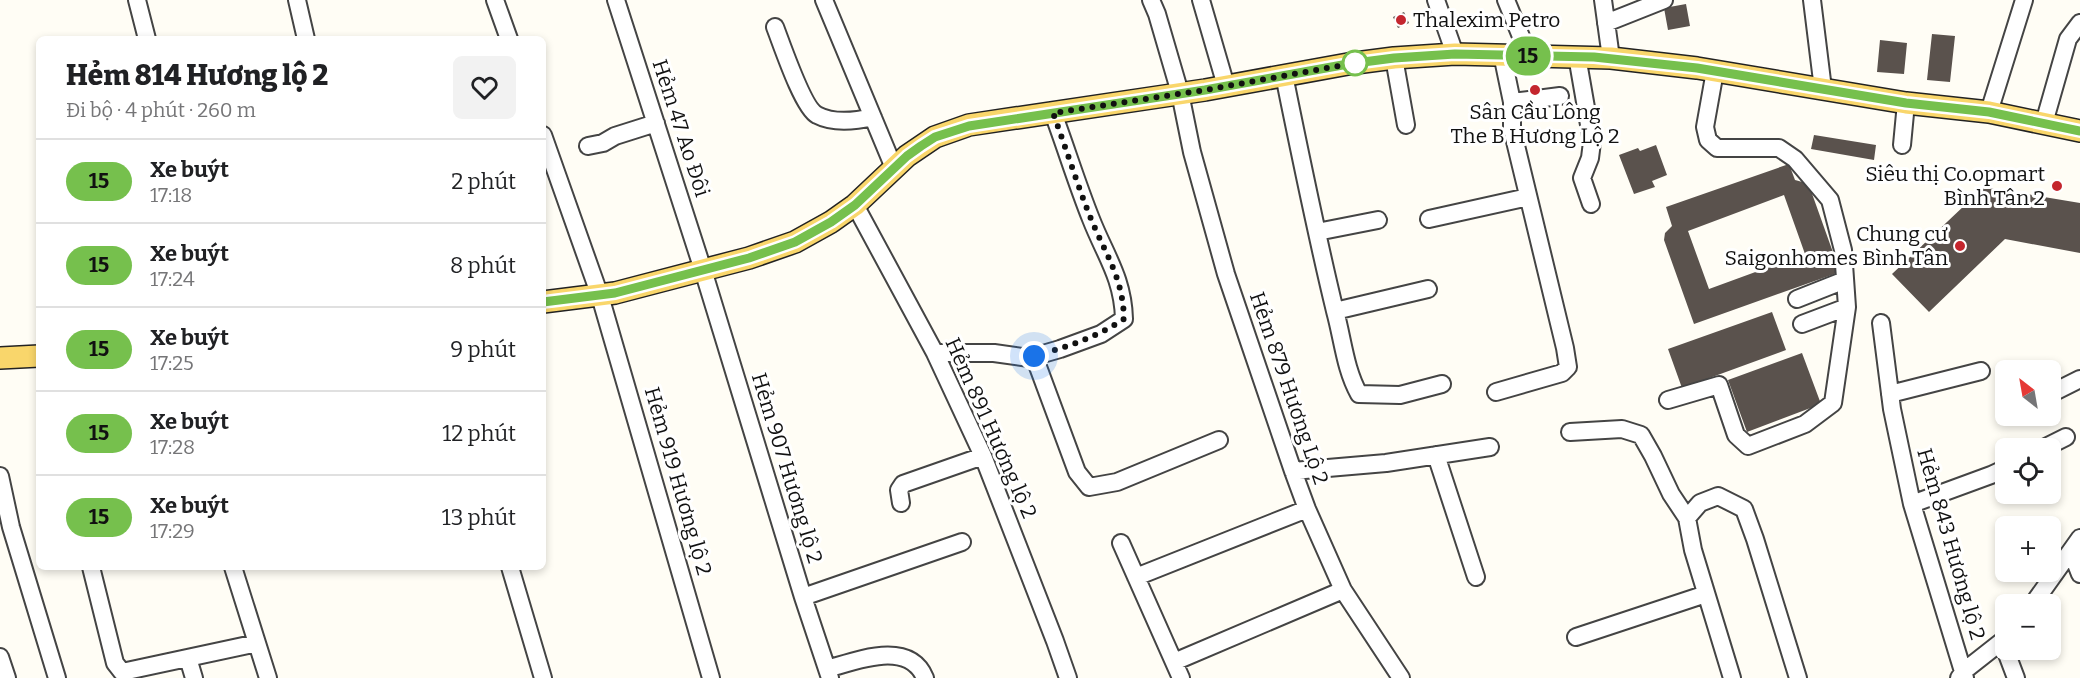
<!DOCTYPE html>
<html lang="vi">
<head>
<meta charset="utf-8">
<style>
  :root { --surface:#fff; --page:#f2f2f2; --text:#202124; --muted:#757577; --line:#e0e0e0 }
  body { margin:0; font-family:Bitter,serif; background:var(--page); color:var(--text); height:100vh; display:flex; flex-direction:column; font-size:22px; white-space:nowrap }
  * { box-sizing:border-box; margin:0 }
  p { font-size:20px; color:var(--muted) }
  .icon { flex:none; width:33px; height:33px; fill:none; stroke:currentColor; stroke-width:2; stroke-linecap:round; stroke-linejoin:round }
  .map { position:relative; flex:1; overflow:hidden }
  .drawer { position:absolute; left:36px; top:36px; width:510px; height:534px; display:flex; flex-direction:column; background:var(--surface); border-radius:9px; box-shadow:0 3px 9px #0003 }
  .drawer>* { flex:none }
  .badge { padding:0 12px; border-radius:20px; font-size:21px; line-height:39px }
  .needle { width:39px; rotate:329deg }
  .controls { position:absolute; left:1995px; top:360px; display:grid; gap:12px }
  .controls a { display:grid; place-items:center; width:66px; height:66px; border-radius:9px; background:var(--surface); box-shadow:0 3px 9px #0003; font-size:30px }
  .you { position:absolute; width:30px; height:30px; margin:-15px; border:4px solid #fff; border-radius:50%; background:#1a73e8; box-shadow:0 0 0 9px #1a73e833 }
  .map>.badge { position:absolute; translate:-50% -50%; box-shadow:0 0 0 3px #fff }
  .round { display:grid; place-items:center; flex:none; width:63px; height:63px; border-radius:9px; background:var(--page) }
  .head { display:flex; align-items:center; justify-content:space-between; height:102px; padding:0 30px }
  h1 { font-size:28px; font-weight:800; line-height:45px }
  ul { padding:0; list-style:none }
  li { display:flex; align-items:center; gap:18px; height:84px; padding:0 30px; border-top:2px solid var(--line) }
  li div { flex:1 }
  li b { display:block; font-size:22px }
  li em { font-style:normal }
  li .badge { min-width:66px; font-weight:700; text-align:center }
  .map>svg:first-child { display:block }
  .building { fill:#5a524d; fill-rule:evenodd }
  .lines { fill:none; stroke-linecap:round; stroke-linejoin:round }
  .minor-casing { stroke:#444; stroke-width:20 }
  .major-casing { stroke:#222; stroke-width:24 }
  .minor { stroke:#fff; stroke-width:16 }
  .major { stroke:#f9d66b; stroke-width:21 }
  .line-casing { stroke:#fff; stroke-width:14 }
  .line { stroke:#76c04d; stroke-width:9 }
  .walk { stroke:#111; stroke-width:6; stroke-dasharray:0 10.8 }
  .poi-dot { fill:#c4262e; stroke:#fff; stroke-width:2 }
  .stop-dot { fill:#fff; stroke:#76c04d; stroke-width:3 }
  .labels { text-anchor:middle; stroke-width:6; stroke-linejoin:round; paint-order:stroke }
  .poi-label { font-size:21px; fill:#111; stroke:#fff; text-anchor:end }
  .street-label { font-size:21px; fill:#111; stroke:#fff }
</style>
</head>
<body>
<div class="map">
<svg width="2080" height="678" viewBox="0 0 2080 678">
  <rect width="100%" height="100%" fill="#fffdf5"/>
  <!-- building -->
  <path class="building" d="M1686 4 1690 26 1668 30 1664 8Z
    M1404 12 1409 23 1398 28 1393 17Z
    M1932 34 1955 36 1950 82 1927 80Z
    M1880 40 1907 43 1904 74 1877 72Z
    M1814 135 1876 145 1874 160 1811 149Z
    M1656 145 1667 175 1652 181 1655 187 1634 194 1619 155 1638 148 1640 151Z
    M1789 164 1795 180 1806 183 1810 188 1840 272 1694 324 1664 240 1665 233 1672 226 1666 207ZM1784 195 1805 254 1709 289 1688 231Z
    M1984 187 2080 203V253L2005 239 1929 312 1892 274Z
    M1772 312 1786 350 1682 388 1668 349Z
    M1802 353 1821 404 1747 432 1728 380Z"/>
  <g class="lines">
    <defs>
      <path id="minor" d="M137 0 147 39
        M297 0 306 39
        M495 0 509 39
        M616 0 703 270 803 597 830 678
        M824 0 894 168
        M1151 0 1157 14 1180 93 1192 152 1226 274 1293 471 1307 509 1343 590 1401 678
        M1201 0 1226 86
        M1436 0 1455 54
        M1506 0 1529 56
        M1603 0 1611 58
        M1812 0 1823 89
        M1606 23 1664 0
        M775 27C782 45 803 108 817 115 834 124 856 121 873 117
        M1577 56 1592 142 1590 158 1582 178 1591 204
        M1394 58 1406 125
        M1284 75C1300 154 1316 233 1335 311 1343 340 1345 369 1359 394L1400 395 1442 384
        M1512 102 1560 96
        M1989 112 2024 0
        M2044 123 2068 39 2080 23
        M543 135 600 296 711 678
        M1902 145 1906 103
        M588 146 603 143 615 136 656 123
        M855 205 935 353 983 456 1055 641 1068 678
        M1429 219 1528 197
        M1317 232 1378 220
        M1797 299 1845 280
        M1335 311 1428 289
        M1881 323 1892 409 1912 504 1965 678
        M1802 324 1847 307
        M935 353H994L1029 358 1060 349 1101 334 1124 319C1123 278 1105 255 1091 219 1077 184 1066 148 1053 113
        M1034 356 1077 472 1089 487 1117 482 1219 440
        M1496 392 1562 373 1568 367 1565 348 1512 129V102L1502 54
        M1890 394 1981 371
        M2050 394 2080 379
        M1668 400 1719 385 1736 435 1748 446 1805 424 1833 403 1847 307 1843 250 1830 200 1795 159 1779 148H1717L1708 140 1705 127 1715 71
        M1570 432 1622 429 1641 435 1653 456 1671 494 1687 518 1693 550 1732 678
        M2044 448 2066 437
        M1436 455 1476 577
        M1293 471 1386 463 1490 447
        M0 476 11 527 57 678
        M901 503 899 490 903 484 983 456
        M1912 504 1991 475 2006 468
        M1687 518 1700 503 1718 496 1744 509 1755 539 1798 678
        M1121 543 1181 678
        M2071 551 2080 574
        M91 567 115 663 122 672 257 643
        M233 567 268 678
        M510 567 543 678
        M1136 577 1307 509
        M803 597 962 542
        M2033 604 2080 538
        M1576 637 1706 594
        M2002 641 2016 678
        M0 657 7 678
        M188 658 194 678
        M1174 662 1343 590
        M827 669C856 661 909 639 925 678
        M1959 678 1964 671 2006 638"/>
      <path id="major" d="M543 302 615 293 749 258 795 242 831 222 855 205 907 156 935 137 969 125 1205 90 1348 64 1394 58 1455 54 1611 58 1697 68 1906 103 1989 112 2080 131
        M0 358 39 356"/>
    </defs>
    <!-- minor casing -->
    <use href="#minor" class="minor-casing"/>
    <!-- major casing -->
    <use href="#major" class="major-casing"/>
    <!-- minor -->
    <use href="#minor" class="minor"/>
    <!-- major -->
    <use href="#major" class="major"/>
  </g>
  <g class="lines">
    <defs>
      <path id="line" d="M543 302 615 293 749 258 795 242 831 222 855 205 907 156 921 146 935 137 969 126 1205 90 1348 64 1394 58 1455 54 1594 57 1697 68 1906 103 1989 112 2080 131"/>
    </defs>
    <!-- line casing -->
    <use href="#line" class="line-casing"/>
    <!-- line -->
    <use href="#line" class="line"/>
    <!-- walk -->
    <path class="walk" d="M1034 356C1067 347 1095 338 1124 319 1123 278 1106 255 1091 219 1077 184 1066 148 1053 113L1205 90 1355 63"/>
  </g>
  <!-- markers -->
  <g class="poi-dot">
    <circle cx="1401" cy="20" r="6"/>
    <circle cx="1535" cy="90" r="6"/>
    <circle cx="2057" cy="186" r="6"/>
    <circle cx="1960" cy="246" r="6"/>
  </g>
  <circle class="stop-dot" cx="1355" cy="63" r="12"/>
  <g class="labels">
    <!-- poi labels -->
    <g class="poi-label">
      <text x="1413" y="27" text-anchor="start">Thalexim Petro</text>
      <text x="1535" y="119" text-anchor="middle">Sân Cầu Lông<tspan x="1535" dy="24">The B Hương Lộ 2</tspan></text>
      <text x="2045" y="181">Siêu thị Co.opmart<tspan x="2045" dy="24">Bình Tân 2</tspan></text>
      <text x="1948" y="241">Chung cư<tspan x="1948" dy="24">Saigonhomes Bình Tân</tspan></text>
    </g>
    <!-- street labels -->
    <g class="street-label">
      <text transform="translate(681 128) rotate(72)" y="7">Hẻm 47 Ao Đôi</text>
      <text transform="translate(1289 388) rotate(71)" y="7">Hẻm 879 Hương Lộ 2</text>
      <text transform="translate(991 428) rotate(66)" y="7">Hẻm 891 Hương lộ 2</text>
      <text transform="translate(787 468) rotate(73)" y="7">Hẻm 907 Hương lộ 2</text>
      <text transform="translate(678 481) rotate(74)" y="7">Hẻm 919 Hương lộ 2</text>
      <text transform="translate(1951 544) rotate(74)" y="7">Hẻm 843 Hương lộ 2</text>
    </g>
  </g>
</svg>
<div class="controls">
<a><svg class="needle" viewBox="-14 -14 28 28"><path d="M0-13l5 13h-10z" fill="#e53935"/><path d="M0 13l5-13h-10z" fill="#757577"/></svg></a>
<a><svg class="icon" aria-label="locate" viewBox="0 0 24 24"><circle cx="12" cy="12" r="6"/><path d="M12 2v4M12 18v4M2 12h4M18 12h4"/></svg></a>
<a>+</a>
<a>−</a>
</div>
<div class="you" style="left:1034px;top:356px"></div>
<b class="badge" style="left:1528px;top:56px;background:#76c04d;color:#111">15</b>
<section class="drawer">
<div class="head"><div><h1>Hẻm 814 Hương lộ 2</h1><p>Đi bộ · 4 phút · 260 m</p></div><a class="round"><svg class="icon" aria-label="heart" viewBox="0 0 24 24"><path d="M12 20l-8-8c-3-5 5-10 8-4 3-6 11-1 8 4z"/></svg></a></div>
<ul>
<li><span class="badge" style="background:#76c04d;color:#111">15</span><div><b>Xe buýt</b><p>17:18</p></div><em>2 phút</em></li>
<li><span class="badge" style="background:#76c04d;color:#111">15</span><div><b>Xe buýt</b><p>17:24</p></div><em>8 phút</em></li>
<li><span class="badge" style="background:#76c04d;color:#111">15</span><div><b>Xe buýt</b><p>17:25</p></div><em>9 phút</em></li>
<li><span class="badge" style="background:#76c04d;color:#111">15</span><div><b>Xe buýt</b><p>17:28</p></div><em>12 phút</em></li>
<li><span class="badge" style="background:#76c04d;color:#111">15</span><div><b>Xe buýt</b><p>17:29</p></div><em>13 phút</em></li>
</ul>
</section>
</div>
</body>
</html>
